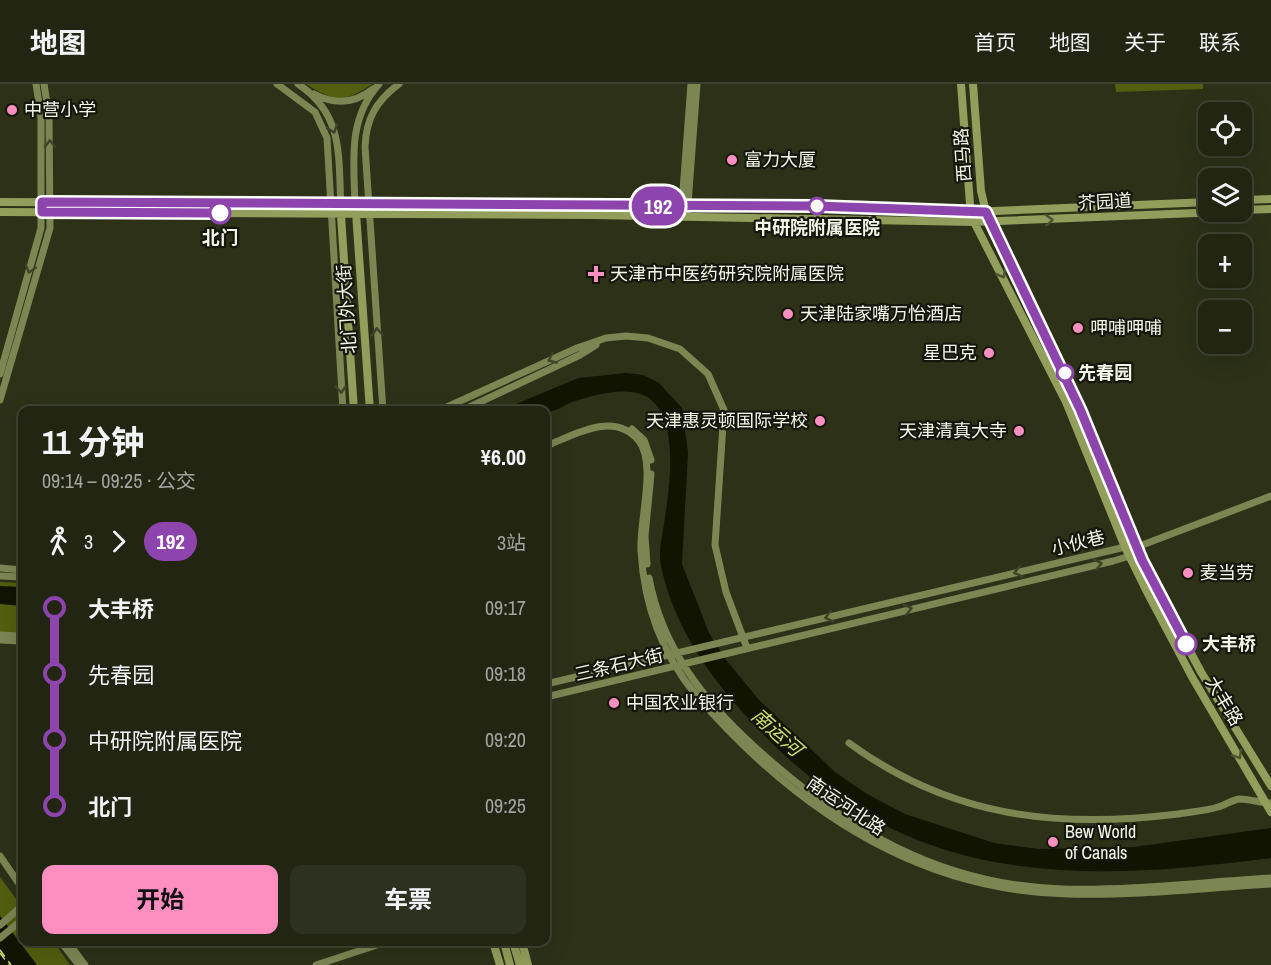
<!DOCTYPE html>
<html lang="zh">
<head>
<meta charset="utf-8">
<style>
  :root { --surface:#212512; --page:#2d3120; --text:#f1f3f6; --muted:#a2a59f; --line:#3e4232; --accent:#fd8ec0 }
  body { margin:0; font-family:"Archivo Narrow","Noto Sans SC",sans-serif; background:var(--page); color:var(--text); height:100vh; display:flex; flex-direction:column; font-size:22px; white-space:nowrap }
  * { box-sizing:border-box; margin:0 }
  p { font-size:20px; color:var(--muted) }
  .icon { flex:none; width:33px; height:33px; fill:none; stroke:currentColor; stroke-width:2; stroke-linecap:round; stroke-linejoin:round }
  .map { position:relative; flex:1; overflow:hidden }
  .panel { position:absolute; left:18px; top:322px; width:532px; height:540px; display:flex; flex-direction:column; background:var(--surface); border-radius:12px; box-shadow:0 6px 24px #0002,0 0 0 2px var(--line) }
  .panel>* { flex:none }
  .badge { padding:0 12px; border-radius:20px; font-size:21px; line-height:39px }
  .tools { position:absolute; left:1198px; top:18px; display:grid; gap:12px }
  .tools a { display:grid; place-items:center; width:54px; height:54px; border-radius:12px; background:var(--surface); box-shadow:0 6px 24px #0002,0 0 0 2px var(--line); font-size:30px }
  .map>.badge { position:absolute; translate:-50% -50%; box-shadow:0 0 0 3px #fff }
  .legs { display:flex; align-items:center; gap:9px; height:66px; padding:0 24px; font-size:20px }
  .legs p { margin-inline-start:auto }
  .head { display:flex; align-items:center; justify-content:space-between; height:102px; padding:0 24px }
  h1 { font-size:33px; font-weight:700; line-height:45px }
  .cta { display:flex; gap:12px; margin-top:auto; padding:12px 24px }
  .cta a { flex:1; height:69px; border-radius:12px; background:var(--accent); color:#111; font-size:24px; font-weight:700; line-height:69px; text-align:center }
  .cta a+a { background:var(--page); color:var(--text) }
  ul { padding:0 24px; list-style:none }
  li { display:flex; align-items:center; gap:21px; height:66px; font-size:22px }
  li i { display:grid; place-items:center; width:9px; height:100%; margin:0 8px; background:currentColor }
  li i::after { content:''; width:15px; height:15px; margin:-8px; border:4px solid; border-radius:50%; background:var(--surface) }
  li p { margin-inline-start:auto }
  li:first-child i { background:linear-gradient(#0000 50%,currentColor 0) }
  li:last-child i { background:linear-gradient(currentColor 50%,#0000 0) }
  header { display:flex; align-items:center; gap:36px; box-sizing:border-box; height:84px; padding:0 30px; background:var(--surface); border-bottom:2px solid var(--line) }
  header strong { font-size:28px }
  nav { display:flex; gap:33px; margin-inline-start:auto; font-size:21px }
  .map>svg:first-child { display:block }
  .green { fill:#535e0f }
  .water { fill:#111400 }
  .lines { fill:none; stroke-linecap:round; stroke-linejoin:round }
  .ferry { stroke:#cbde70; stroke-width:1.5; stroke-dasharray:8 6; stroke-linecap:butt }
  .secondary { stroke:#7c8653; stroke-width:7 }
  .primary { stroke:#929e5b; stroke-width:8 }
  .oneway { stroke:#3e4329 }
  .oneway2 { stroke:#4d5430 }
  .line-1-casing { stroke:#fff; stroke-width:14 }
  .line-1 { stroke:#8e44ad; stroke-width:9 }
  .poi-dot { fill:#fd8ec0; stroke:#15170d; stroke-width:2 }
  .stop-1-dot { fill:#fff; stroke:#8e44ad; stroke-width:3 }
  .labels { text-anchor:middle; stroke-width:4.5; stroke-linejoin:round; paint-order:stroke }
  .poi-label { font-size:18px; fill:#f3f6e7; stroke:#15170d; text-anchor:start }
  .street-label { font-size:18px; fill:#f3f6e7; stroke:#15170d }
  .stop-label { font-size:18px; font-weight:bold; fill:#f3f6e7; stroke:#15170d }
  .water-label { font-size:20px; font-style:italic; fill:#cbde70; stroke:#15170d }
</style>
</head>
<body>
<header>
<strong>地图</strong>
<nav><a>首页</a><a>地图</a><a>关于</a><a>联系</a></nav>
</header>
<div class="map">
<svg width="1271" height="881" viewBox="0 0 1271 881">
  <rect width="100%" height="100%" fill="#2c3118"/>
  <!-- green -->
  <path class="green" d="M306 0H372C345 19 334 18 306 0Z
    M1115 0H1203V5L1116 8Z
    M0 498 22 499V548H0Z
    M0 793 22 823V858H54L70 881H0Z"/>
  <!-- water -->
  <path class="water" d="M626 289 643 291 659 299 682 324 688 368 682 480 709 549 727 577 759 616 835 688 867 710 905 730 994 759 1038 765 1134 763 1271 744V774C1064 801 899 801 749 635 708 591 674 542 661 482 658 469 662 453 664 440 669 407 680 338 650 315 630 300 594 311 572 318 565 321 555 328 547 328 536 329 515 327 500 327L578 294Z
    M0 502 22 503V522L0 520Z
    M0 832 37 881H0Z"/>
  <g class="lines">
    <!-- ferry -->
    <path class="ferry" d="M0 866 11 881
      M0 869 9 881"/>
    <!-- secondary -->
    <path class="secondary" d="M277 0 315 28 327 54 343 327
      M298 0C345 31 338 74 341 124
      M314 10C335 21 354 20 373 5
      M355 121C354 78 347 36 379 0
      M681 133 691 0
      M687 133 697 0
      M0 290 41 144V33L36 0
      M0 316 50 144 49 32 44 0
      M383 327 365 63C366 35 376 17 399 0
      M438 327 577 264 606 254 626 252 648 254 680 265 708 290 724 326 715 461 726 508 747 564
      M461 327 580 271 596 261
      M632 345 644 356 651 376
      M546 362C574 351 614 326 639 357 657 381 639 437 641 467 644 520 662 570 696 611 794 724 915 807 1068 810 1135 812 1204 804 1271 800
      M647 480 645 452 651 390
      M0 484 22 486
      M0 492 22 493
      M649 494C662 564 704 617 756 664 845 745 939 801 1062 805 1131 807 1202 798 1271 794
      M0 551 22 552
      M0 556 22 557
      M546 600 1125 463H1137L1271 412
      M546 613 1113 477 1130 472 1137 463
      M849 659C950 733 1056 745 1178 730 1191 728 1205 727 1218 723 1226 721 1232 716 1239 715 1250 715 1260 719 1271 719
      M0 772 22 804
      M0 841 22 822
      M0 854 22 836
      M61 858 79 881
      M68 858 85 881
      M316 881 386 858"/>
    <!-- primary -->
    <path class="primary" d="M961 0 970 120 974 138 1066 318 1125 463 1147 508 1192 593 1271 728
      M973 0 981 107 986 128 1065 290 1156 504 1201 588 1271 702
      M1242 116 1271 115
      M0 118 816 122 971 128 1209 118
      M1242 126 1271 125
      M0 128 593 131 974 138 1220 128
      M356 129 370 327
      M341 131 354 327
      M493 858 500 881
      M504 858 510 881
      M513 858 520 881
      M522 858 528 881"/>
  </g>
  <!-- one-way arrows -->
  <defs><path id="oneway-chevron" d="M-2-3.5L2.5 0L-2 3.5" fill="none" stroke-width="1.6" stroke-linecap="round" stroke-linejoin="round" transform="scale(1.5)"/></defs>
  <g class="oneway">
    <use href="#oneway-chevron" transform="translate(333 45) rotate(71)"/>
    <use href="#oneway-chevron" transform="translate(50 60) rotate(-91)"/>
    <use href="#oneway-chevron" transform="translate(30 185) rotate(106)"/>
    <use href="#oneway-chevron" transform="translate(377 248) rotate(-94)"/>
    <use href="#oneway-chevron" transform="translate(552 275) rotate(156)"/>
    <use href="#oneway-chevron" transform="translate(341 305) rotate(86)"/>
    <use href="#oneway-chevron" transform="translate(1098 480) rotate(-13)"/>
    <use href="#oneway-chevron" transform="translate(1018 488) rotate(167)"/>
    <use href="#oneway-chevron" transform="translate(908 525) rotate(-14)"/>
    <use href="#oneway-chevron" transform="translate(829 533) rotate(167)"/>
  </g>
  <g class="oneway2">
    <use href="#oneway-chevron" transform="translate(1049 136) rotate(-3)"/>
    <use href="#oneway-chevron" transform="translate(1002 190) rotate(62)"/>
    <use href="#oneway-chevron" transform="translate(1238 671) rotate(59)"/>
  </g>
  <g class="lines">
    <defs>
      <path id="line-1" d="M220 129 42 128V118L816 122 986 128 1080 325 1142 476 1186 560"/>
    </defs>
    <!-- line-1 casing -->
    <use href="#line-1" class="line-1-casing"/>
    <!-- line-1 -->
    <use href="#line-1" class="line-1"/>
  </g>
  <!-- markers -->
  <g class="poi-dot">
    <circle cx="12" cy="26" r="6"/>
    <circle cx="732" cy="76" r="6"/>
    <path d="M593 181h6v6h6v6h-6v6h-6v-6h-6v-6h6z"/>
    <circle cx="788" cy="230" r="6"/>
    <circle cx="1078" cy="244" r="6"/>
    <circle cx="989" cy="269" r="6"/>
    <circle cx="820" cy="337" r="6"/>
    <circle cx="1019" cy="347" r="6"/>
    <circle cx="1188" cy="489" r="6"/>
    <circle cx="614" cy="619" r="6"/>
    <circle cx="1053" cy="758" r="6"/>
  </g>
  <g class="stop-1-dot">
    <circle cx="817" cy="122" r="8"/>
    <circle cx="220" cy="129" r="10"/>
    <circle cx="1065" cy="289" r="8"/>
    <circle cx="1186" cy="560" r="10"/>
  </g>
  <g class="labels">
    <!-- poi labels -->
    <g class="poi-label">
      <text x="24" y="32">中营小学</text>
      <text x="744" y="82">富力大厦</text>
      <text x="610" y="196">天津市中医药研究院附属医院</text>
      <text x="800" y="236">天津陆家嘴万怡酒店</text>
      <text x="1090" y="250">呷哺呷哺</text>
      <text x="977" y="275" text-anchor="end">星巴克</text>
      <text x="808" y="343" text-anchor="end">天津惠灵顿国际学校</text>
      <text x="1007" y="353" text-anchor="end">天津清真大寺</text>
      <text x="1200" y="495">麦当劳</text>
      <text x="626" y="625">中国农业银行</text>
      <text x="1065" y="754">Bew World<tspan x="1065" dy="21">of Canals</tspan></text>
    </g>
    <!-- street labels -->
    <g class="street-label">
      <text transform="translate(963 71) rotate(-94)" y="6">西马路</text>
      <text transform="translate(1105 118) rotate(-3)" y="6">芥园道</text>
      <text transform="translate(347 225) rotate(-94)" y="6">北门外大街</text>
      <text transform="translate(1078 459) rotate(-14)" y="6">小伙巷</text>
      <text transform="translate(619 581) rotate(-13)" y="6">三条石大街</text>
      <text transform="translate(1224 617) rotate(59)" y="6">大丰路</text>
      <text transform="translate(846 722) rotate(34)" y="6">南运河北路</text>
    </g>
    <!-- stop labels -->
    <g class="stop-label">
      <text x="817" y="150">中研院附属医院</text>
      <text x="220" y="160">北门</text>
      <text x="1078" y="295" text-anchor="start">先春园</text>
      <text x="1202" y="566" text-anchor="start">大丰桥</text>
    </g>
    <!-- water labels -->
    <g class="water-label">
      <text transform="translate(777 648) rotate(42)" y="7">南运河</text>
    </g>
  </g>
</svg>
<div class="tools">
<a><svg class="icon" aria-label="locate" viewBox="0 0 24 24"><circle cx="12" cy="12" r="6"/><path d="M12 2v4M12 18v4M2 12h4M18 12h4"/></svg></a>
<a><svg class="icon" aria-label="layers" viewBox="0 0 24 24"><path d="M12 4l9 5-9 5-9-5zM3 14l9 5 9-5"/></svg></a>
<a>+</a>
<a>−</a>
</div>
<b class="badge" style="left:658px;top:122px;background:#8e44ad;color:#fff">192</b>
<section class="panel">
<div class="head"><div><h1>11 分钟</h1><p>09:14 – 09:25 · 公交</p></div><b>¥6.00</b></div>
<div class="legs"><svg class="icon" aria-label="walk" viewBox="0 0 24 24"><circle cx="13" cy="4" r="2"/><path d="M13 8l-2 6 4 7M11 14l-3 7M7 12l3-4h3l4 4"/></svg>3<svg class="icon" aria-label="forward" viewBox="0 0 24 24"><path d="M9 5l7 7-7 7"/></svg><b class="badge" style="background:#8e44ad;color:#fff">192</b><p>3站</p></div>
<ul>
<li><i style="color:#8e44ad"></i><b>大丰桥</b><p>09:17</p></li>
<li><i style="color:#8e44ad"></i><span>先春园</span><p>09:18</p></li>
<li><i style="color:#8e44ad"></i><span>中研院附属医院</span><p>09:20</p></li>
<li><i style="color:#8e44ad"></i><b>北门</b><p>09:25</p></li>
</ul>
<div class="cta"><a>开始</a><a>车票</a></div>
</section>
</div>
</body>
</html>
